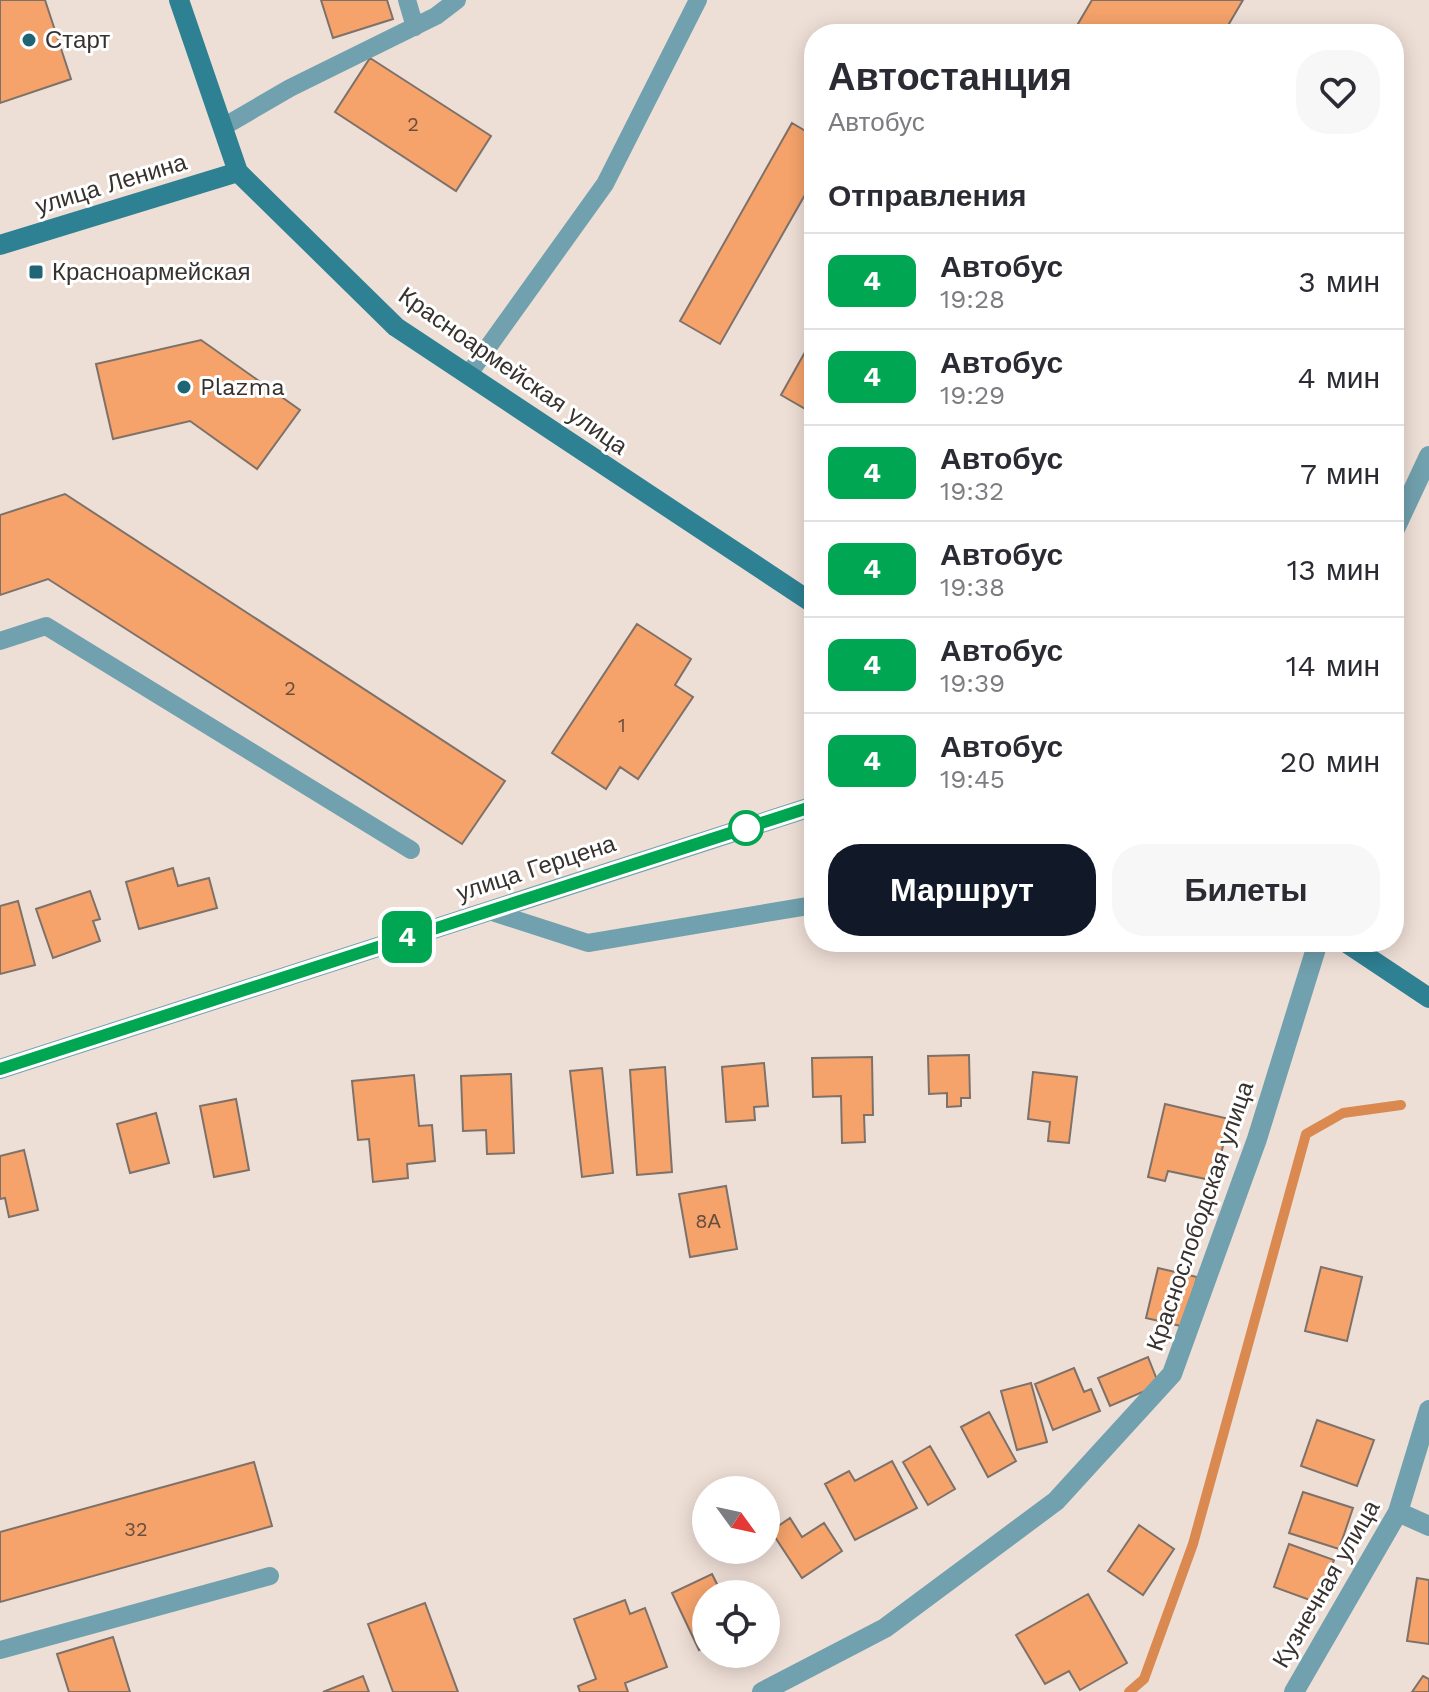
<!DOCTYPE html>
<html lang="ru">
<head>
<meta charset="utf-8">
<style>
  :root { --surface:#fff; --page:#f7f7f7; --text:#2b2b33; --muted:#7c7c81; --line:#e1e1e2; --accent:#111827 }
  body { margin:0; font-family:"Work Sans",sans-serif; background:var(--page); color:var(--text); height:100vh; display:flex; flex-direction:column; font-size:30px; white-space:nowrap }
  * { box-sizing:border-box; margin:0 }
  p { font-size:26px; color:var(--muted) }
  .icon { flex:none; width:44px; height:44px; fill:none; stroke:currentColor; stroke-width:2; stroke-linecap:round; stroke-linejoin:round }
  .map { position:relative; flex:1; overflow:hidden }
  .details { position:absolute; left:804px; top:24px; width:600px; height:928px; display:flex; flex-direction:column; background:var(--surface); border-radius:32px; box-shadow:0 4px 20px #0003 }
  .details>* { flex:none }
  .badge { padding:0 16px; border-radius:12px; font-size:28px; line-height:52px }
  .needle { width:52px; rotate:123deg }
  .controls { position:absolute; left:692px; top:1476px; display:grid; gap:16px }
  .controls a { display:grid; place-items:center; width:88px; height:88px; border-radius:50%; background:var(--surface); box-shadow:0 4px 20px #0003; font-size:40px }
  .map>.badge { position:absolute; translate:-50% -50%; box-shadow:0 0 0 4px #fff }
  h2 { padding:0 24px; font-size:30px; line-height:72px }
  .round { display:grid; place-items:center; flex:none; width:84px; height:84px; border-radius:32px; background:var(--page) }
  .overview { display:flex; align-items:center; justify-content:space-between; height:136px; padding:0 24px }
  h1 { font-size:38px; font-weight:600; line-height:60px }
  .button { display:flex; gap:16px; margin-top:auto; padding:16px 24px }
  .button a { flex:1; height:92px; border-radius:32px; background:var(--accent); color:#fff; font-size:32px; font-weight:600; line-height:92px; text-align:center }
  .button a+a { background:var(--page); color:var(--text) }
  ul { padding:0; list-style:none }
  li { display:flex; align-items:center; gap:24px; height:96px; padding:0 24px; border-top:2px solid var(--line) }
  li div { flex:1 }
  li b { display:block; font-size:30px }
  li em { font-style:normal }
  li .badge { min-width:88px; font-weight:700; text-align:center }
  .map>svg:first-child { display:block }
  .lines { fill:none; stroke-linecap:round; stroke-linejoin:round }
  .stream { stroke:#da8a51; stroke-width:10 }
  .building { fill:#f6a36b; stroke:#7e7169; stroke-width:2 }
  .lane { stroke:#71a1ae; stroke-width:18 }
  .street { stroke:#71a1ae; stroke-width:20 }
  .secondary { stroke:#2e8093; stroke-width:20 }
  .line-casing { stroke:#fff; stroke-width:18 }
  .line { stroke:#00a651; stroke-width:12 }
  .poi-dot { fill:#1f6575; stroke:#fff; stroke-width:3 }
  .stop-dot { fill:#fff; stroke:#00a651; stroke-width:4 }
  .labels { text-anchor:middle; stroke-width:6; stroke-linejoin:round; paint-order:stroke }
  .number-label { font-size:20px; fill:#684e3e }
  .poi-label { font-size:24px; fill:#38322f; stroke:#fff; text-anchor:start }
  .street-label { font-size:24px; fill:#38322f; stroke:#fff }
</style>
</head>
<body>
<div class="map">
<svg width="1429" height="1692" viewBox="0 0 1429 1692">
  <rect width="100%" height="100%" fill="#eedfd6"/>
  <g class="lines">
    <!-- stream -->
    <path class="stream" d="M1129 1692 1144 1679 1193 1544 1306 1134 1343 1113 1401 1105"/>
  </g>
  <!-- building -->
  <path class="building" d="M0 0H45L71 79 0 103Z
    M321 0H387L393 19 333 38Z
    M1092 0H1243L1223 34H1072Z
    M370 58 491 136 456 191 335 112Z
    M792 123 814 136V179L720 344 680 321Z
    M814 336V414L781 395Z
    M201 340 300 410 257 469 190 421 113 439 96 364Z
    M65 494 505 781 462 844 48 579 0 595V515Z
    M637 624 691 659 675 685 693 697 638 779 620 767 606 789 552 753Z
    M173 868 178 886 209 878 217 908 139 929 126 882Z
    M90 891 100 919 93 921 100 941 53 958 36 909Z
    M18 901 35 965 0 974V906Z
    M969 1055 970 1098H961V1106L947 1107V1093L929 1094 928 1056Z
    M872 1057 873 1115H864L865 1142 842 1143 841 1096 813 1097 812 1058Z
    M764 1063 768 1106 754 1107 755 1120 726 1122 722 1067Z
    M665 1067 672 1172 637 1175 630 1070Z
    M602 1068 613 1173 582 1177 570 1071Z
    M1033 1072 1077 1077 1069 1143 1048 1141 1050 1122 1028 1119Z
    M511 1074 514 1153 487 1154 486 1130 463 1131 461 1076Z
    M414 1075 419 1126 432 1125 435 1161 407 1164 408 1178 373 1182 369 1139 358 1140 352 1081Z
    M236 1099 249 1170 214 1177 200 1106Z
    M1165 1104 1229 1119 1215 1181 1168 1171 1165 1181 1148 1177Z
    M156 1113 169 1163 130 1173 117 1124Z
    M24 1150 38 1210 9 1217 5 1198 0 1199V1156Z
    M726 1186 737 1249 690 1257 679 1194Z
    M1321 1267 1362 1277 1347 1341 1305 1331Z
    M1158 1268 1197 1277 1185 1327 1146 1318Z
    M1148 1357 1159 1385 1110 1406 1098 1378Z
    M1074 1368 1084 1392 1091 1389 1100 1411 1053 1430 1035 1384Z
    M1031 1383 1047 1442 1017 1450 1001 1391Z
    M989 1412 1016 1461 988 1477 961 1427Z
    M1317 1420 1374 1440 1357 1486 1301 1466Z
    M930 1446 955 1489 928 1505 903 1462Z
    M892 1461 917 1508 855 1540 825 1484 849 1471 855 1481Z
    M254 1462 272 1526 0 1602V1532Z
    M1303 1492 1353 1508 1339 1549 1289 1533Z
    M790 1518 802 1537 824 1523 842 1551 802 1578 771 1531Z
    M1139 1525 1174 1549 1143 1595 1108 1571Z
    M1289 1544 1334 1560 1318 1603 1274 1587Z
    M712 1574 722 1594H706V1646L699 1650 672 1593Z
    M1417 1578 1429 1580V1644L1407 1641Z
    M1088 1594 1127 1663 1080 1690 1069 1671 1045 1684 1016 1635Z
    M625 1600 630 1614 645 1608 667 1667 625 1683 628 1692H580L578 1686 596 1679 574 1619Z
    M425 1603 458 1692H393L368 1624Z
    M113 1637 130 1692H69L57 1654Z
    M363 1676 369 1692H323Z
    M1423 1676 1429 1679V1692H1412Z"/>
  <g class="lines">
    <!-- lane -->
    <path class="lane" d="M407 0 415 27
      M223 127 290 88 436 16 457 0
      M468 375 605 184 698 0
      M0 641 46 626 411 850
      M489 911 588 943 814 905
      M0 1650 270 1576"/>
    <!-- street -->
    <path class="street" d="M1394 531 1429 456
      M0 1069 814 806
      M1398 1512 1429 1526
      M762 1692 885 1628 1056 1501 1172 1374 1257 1139 1318 942
      M1294 1692 1398 1512 1429 1410"/>
    <!-- secondary -->
    <path class="secondary" d="M179 0 238 172 396 327 814 604
      M0 245 238 172
      M1345 942 1429 998"/>
  </g>
  <g class="lines">
    <defs>
      <path id="line" d="M0 1069 814 806"/>
    </defs>
    <!-- line casing -->
    <use href="#line" class="line-casing"/>
    <!-- line -->
    <use href="#line" class="line"/>
  </g>
  <!-- markers -->
  <g class="poi-dot">
    <circle cx="29" cy="40" r="8"/>
    <rect x="28" y="264" width="16" height="16" rx="4"/>
    <circle cx="184" cy="387" r="8"/>
  </g>
  <circle class="stop-dot" cx="746" cy="828" r="16"/>
  <g class="labels">
    <!-- number labels -->
    <g class="number-label">
      <text x="413" y="131">2</text>
      <text x="290" y="695">2</text>
      <text x="622" y="732">1</text>
      <text x="708" y="1228">8А</text>
      <text x="136" y="1536">32</text>
    </g>
    <!-- poi labels -->
    <g class="poi-label">
      <text x="45" y="48">Старт</text>
      <text x="52" y="280">Красноармейская</text>
      <text x="200" y="395">Plazma</text>
    </g>
    <!-- street labels -->
    <g class="street-label">
      <text transform="translate(111 184) rotate(-17)" y="8">улица Ленина</text>
      <text transform="translate(513 371) rotate(35)" y="8">Красноармейская улица</text>
      <text transform="translate(536 868) rotate(-18)" y="8">улица Герцена</text>
      <text transform="translate(1200 1216) rotate(-71)" y="8">Краснослободская улица</text>
      <text transform="translate(1326 1584) rotate(-60)" y="8">Кузнечная улица</text>
    </g>
  </g>
</svg>
<div class="controls">
<a><svg class="needle" viewBox="-14 -14 28 28"><path d="M0-13l5 13h-10z" fill="#e53935"/><path d="M0 13l5-13h-10z" fill="#7c7c81"/></svg></a>
<a><svg class="icon" aria-label="locate" viewBox="0 0 24 24"><circle cx="12" cy="12" r="6"/><path d="M12 2v4M12 18v4M2 12h4M18 12h4"/></svg></a>
</div>
<b class="badge" style="left:407px;top:937px;background:#00a651;color:#fff">4</b>
<section class="details">
<div class="overview"><div><h1>Автостанция</h1><p>Автобус</p></div><a class="round"><svg class="icon" aria-label="heart" viewBox="0 0 24 24"><path d="M12 20l-8-8c-3-5 5-10 8-4 3-6 11-1 8 4z"/></svg></a></div>
<h2>Отправления</h2>
<ul>
<li><span class="badge" style="background:#00a651;color:#fff">4</span><div><b>Автобус</b><p>19:28</p></div><em>3 мин</em></li>
<li><span class="badge" style="background:#00a651;color:#fff">4</span><div><b>Автобус</b><p>19:29</p></div><em>4 мин</em></li>
<li><span class="badge" style="background:#00a651;color:#fff">4</span><div><b>Автобус</b><p>19:32</p></div><em>7 мин</em></li>
<li><span class="badge" style="background:#00a651;color:#fff">4</span><div><b>Автобус</b><p>19:38</p></div><em>13 мин</em></li>
<li><span class="badge" style="background:#00a651;color:#fff">4</span><div><b>Автобус</b><p>19:39</p></div><em>14 мин</em></li>
<li><span class="badge" style="background:#00a651;color:#fff">4</span><div><b>Автобус</b><p>19:45</p></div><em>20 мин</em></li>
</ul>
<div class="button"><a>Маршрут</a><a>Билеты</a></div>
</section>
</div>
</body>
</html>
